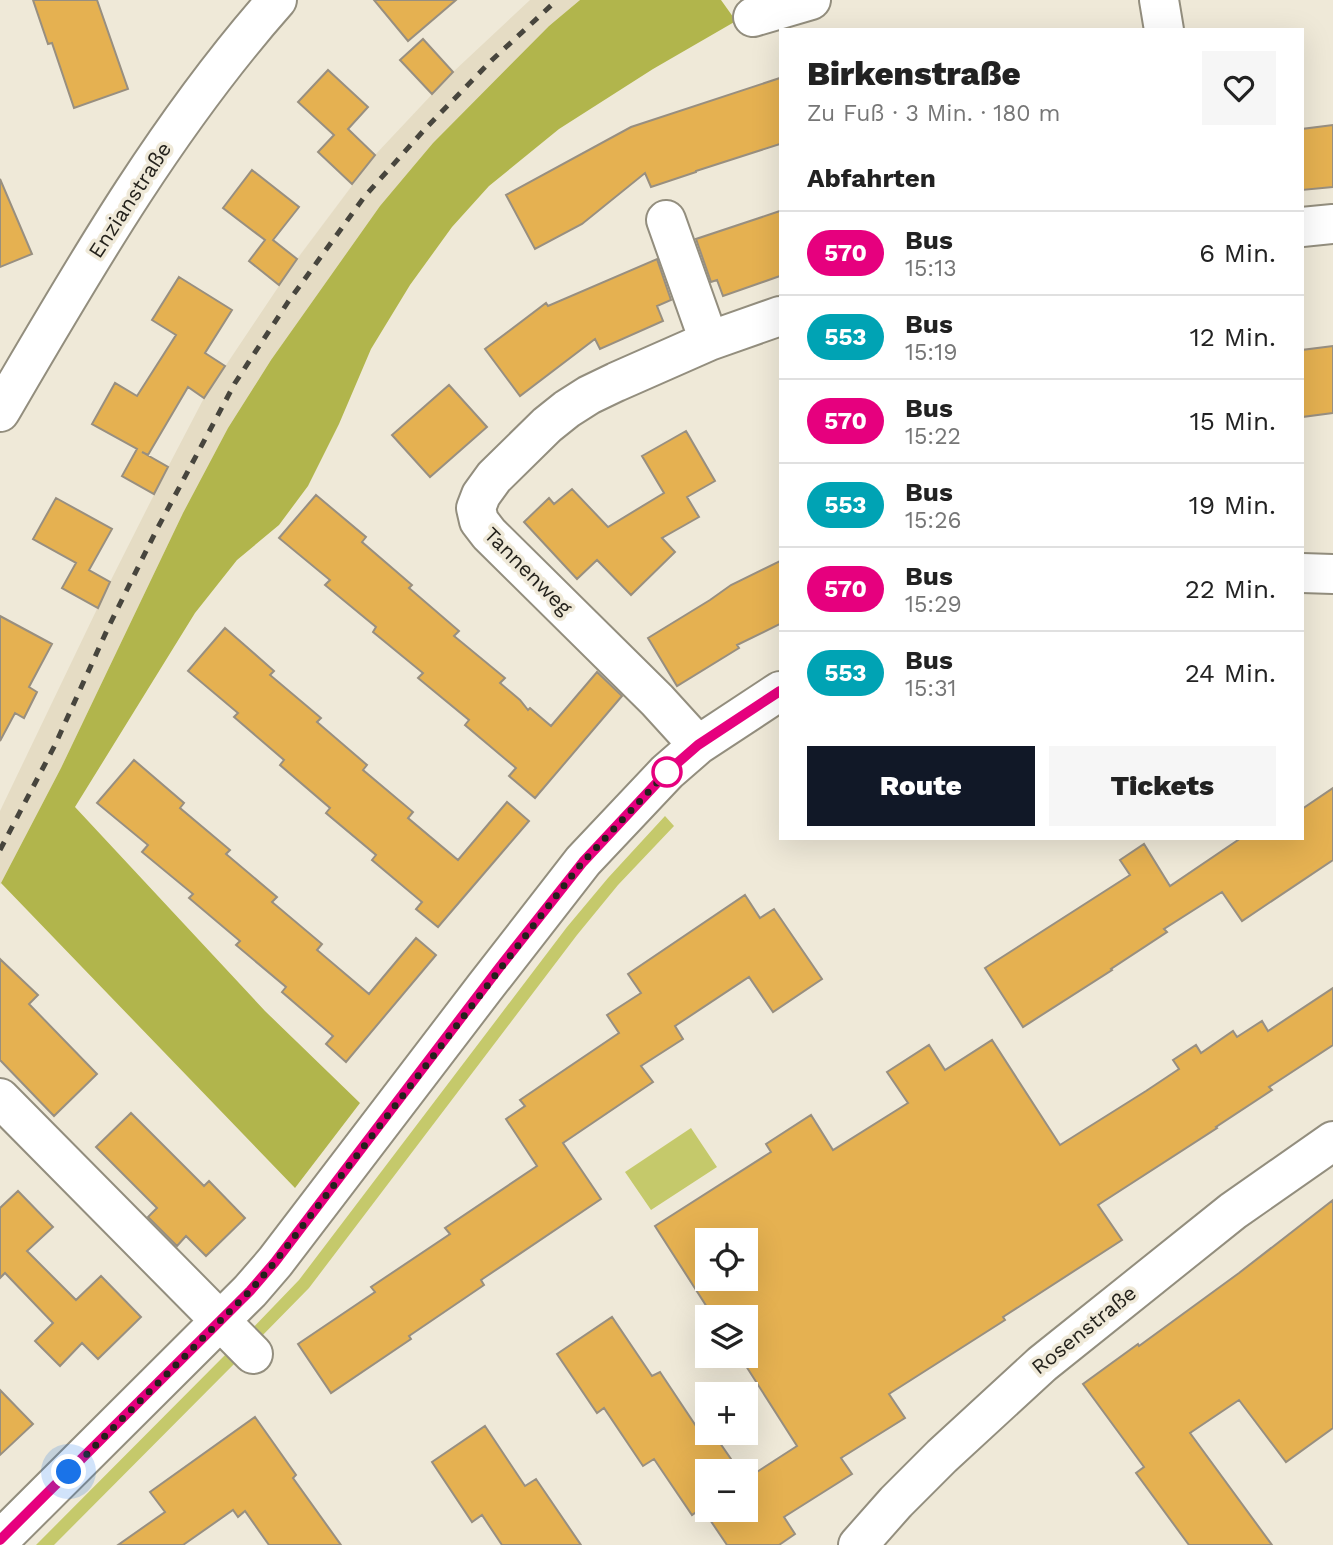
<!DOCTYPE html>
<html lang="de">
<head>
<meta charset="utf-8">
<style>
  :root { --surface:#fff; --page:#f6f6f6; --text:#222; --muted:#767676; --line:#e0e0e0; --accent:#111827 }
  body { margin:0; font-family:"Work Sans",sans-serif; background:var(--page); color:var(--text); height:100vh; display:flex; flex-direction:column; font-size:26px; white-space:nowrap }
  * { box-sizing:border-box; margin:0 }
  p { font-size:23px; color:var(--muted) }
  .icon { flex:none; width:38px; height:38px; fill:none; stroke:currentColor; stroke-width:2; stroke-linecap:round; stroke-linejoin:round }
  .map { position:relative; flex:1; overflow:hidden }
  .side { position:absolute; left:779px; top:28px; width:525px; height:812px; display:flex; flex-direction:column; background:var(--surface); border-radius:0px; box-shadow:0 7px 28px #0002 }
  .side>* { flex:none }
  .badge { padding:0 14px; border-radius:23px; font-size:24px; line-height:46px }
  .controls { position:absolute; left:695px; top:1228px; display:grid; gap:14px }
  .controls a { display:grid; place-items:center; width:63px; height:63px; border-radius:0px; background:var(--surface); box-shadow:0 7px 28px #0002; font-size:35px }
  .you { position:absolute; width:35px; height:35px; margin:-18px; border:5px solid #fff; border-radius:50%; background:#1a73e8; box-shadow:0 0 0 10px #1a73e833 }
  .map>.badge { position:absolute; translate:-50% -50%; box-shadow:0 0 0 4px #fff }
  h2 { padding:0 28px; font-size:26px; line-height:63px }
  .round { display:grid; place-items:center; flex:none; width:74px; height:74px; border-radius:0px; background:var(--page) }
  .summary { display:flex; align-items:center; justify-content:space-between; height:119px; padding:0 28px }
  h1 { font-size:33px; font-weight:800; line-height:52px }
  .primary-button { display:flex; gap:14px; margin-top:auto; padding:14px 28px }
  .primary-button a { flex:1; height:80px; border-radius:0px; background:var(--accent); color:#fff; font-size:28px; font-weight:800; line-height:80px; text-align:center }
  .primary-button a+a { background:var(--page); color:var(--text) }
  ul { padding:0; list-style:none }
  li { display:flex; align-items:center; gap:21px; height:84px; padding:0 28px; border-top:2px solid var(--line) }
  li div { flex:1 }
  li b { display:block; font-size:26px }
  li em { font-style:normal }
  li .badge { min-width:77px; font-weight:700; text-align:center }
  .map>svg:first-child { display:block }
  .built { fill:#e5dcc4 }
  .green { fill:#c5c96b }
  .forest { fill:#b1b54c }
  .building { fill:#e5b151; stroke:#988f80; stroke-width:2; fill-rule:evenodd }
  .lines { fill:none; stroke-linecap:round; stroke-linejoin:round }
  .minor-casing { stroke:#938e7e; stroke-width:42 }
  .minor { stroke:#fff; stroke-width:38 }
  .rail { stroke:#47453d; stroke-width:5; stroke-dasharray:9 9; stroke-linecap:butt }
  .line-casing { stroke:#fff; stroke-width:16 }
  .line { stroke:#e6007e; stroke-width:10 }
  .walk { stroke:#24221c; stroke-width:7; stroke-dasharray:0 12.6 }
  .stop-dot { fill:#fff; stroke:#e6007e; stroke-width:3.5 }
  .labels { text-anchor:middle; stroke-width:7; stroke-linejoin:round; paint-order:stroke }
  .street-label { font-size:21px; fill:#24221c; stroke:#efe9d8 }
</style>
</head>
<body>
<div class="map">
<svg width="1333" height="1545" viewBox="0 0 1333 1545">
  <rect width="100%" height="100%" fill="#efe9d8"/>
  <!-- built -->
  <path class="built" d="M530 0H580L549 26 433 143 380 206 271 360 228 428 183 513 61 768 0 885V811L110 582 168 467 204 398 297 259 375 155 453 72Z"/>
  <!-- green -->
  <path class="green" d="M665 816 674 826 618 885 577 935 309 1288 256 1342 248 1333 299 1280 567 927 608 878Z
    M691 1128 717 1167 651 1210 625 1172Z
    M232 1348 241 1357 54 1545H36Z"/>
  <!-- forest -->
  <path class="forest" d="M580 0H721L736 21 653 69 559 129 489 186 452 227 410 285 371 349 339 424 308 486 279 525 237 560 195 613 75 807 265 1011 360 1103 295 1188 1 883 61 768 183 513 228 428 271 360 380 206 433 143 549 26Z"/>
  <!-- building -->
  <path class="building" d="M33 0H97L128 89 74 108 52 43 48 44Z
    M374 0H456L408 41Z
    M423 39 453 72 432 94 400 60Z
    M328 70 368 107 348 129 375 155 352 184 318 152 334 135 298 102Z
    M780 78V144L696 171V172L651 187 645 173 582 224 535 249 506 195 631 127Z
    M1333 125V187L1302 190V129Z
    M252 170 299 207 273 240 297 259 279 285 249 261 265 240 223 208Z
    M0 179 32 254 0 267Z
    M780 211V276L723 296 717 280 711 282 696 239Z
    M657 259 671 300 657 306 663 321 600 349 595 339 520 396 485 349 546 303 548 306Z
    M179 277 232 310 205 353 225 366 204 398 188 387 148 455 142 452 168 467 154 494 122 476 137 449 92 424 115 383 137 396 176 335 152 320Z
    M1333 346V413L1302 417V350Z
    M449 385 487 427 430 477 392 435Z
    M686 431 715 481 687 497 699 517 662 538 675 552 631 595 597 560 577 579 524 522 549 498 554 504 572 489 608 527 664 493 642 456Z
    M316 495 366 537 362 542 412 585 409 588 459 631 454 636 505 678 500 683 520 700 528 710 530 708 551 726 597 672 622 696 535 798 509 776 516 768 465 725 469 720 418 678 423 673 373 632 376 627 325 585 330 580 279 538Z
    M56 498 112 529 89 570 110 582 98 608 62 588 76 563 33 539Z
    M780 561V624L737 645 739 648 677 686 648 638 710 600 731 585Z
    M0 616 52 644 29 687 37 692 24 718 15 713 0 741Z
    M225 628 274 671 270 675 321 718 317 722 367 765 363 770 413 812 408 818 458 860 507 802 529 821 438 927 416 909 422 902 372 860 376 855 326 813 330 808 280 765 284 760 234 717 238 713 188 671Z
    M134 760 184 803 180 808 230 850 226 854 277 897 272 902 322 944 317 950 369 994 416 938 436 955 346 1062 326 1044 333 1036 282 992 286 987 236 945 240 941 189 898 193 894 142 852 148 845 97 803Z
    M1333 788V860L1242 921 1222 892 1164 929 1167 932 1111 969 1112 970 1023 1027 985 968 1130 875 1120 860 1144 844 1170 886 1241 838H1302V809Z
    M745 895 760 918 774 909 822 979 773 1012 749 977 675 1026 683 1039 641 1066 653 1082 563 1143 601 1199 481 1280 484 1285 409 1336 411 1339 331 1393 298 1344 375 1292 371 1287 450 1234 445 1228 537 1166 506 1119 525 1106 520 1100 619 1033 607 1015 641 993 628 974Z
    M0 959 38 995 29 1004 97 1074 54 1116 0 1060Z
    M1333 988V1045L1269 1087 1272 1090 1216 1127 1217 1128 1098 1205 1122 1240 1003 1317 1005 1320 889 1394 905 1418 841 1458 852 1474 784 1517 795 1534 779 1545H727L702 1508 692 1515 654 1459 643 1466 604 1408 597 1413 557 1354 612 1317 652 1376 660 1372 698 1429 706 1423 707 1433H713L740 1472H707V1510H746V1479L797 1446 746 1366V1318H714L655 1226 771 1152 766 1144 811 1115 833 1150 908 1103 887 1072 929 1045 945 1070 992 1040 1060 1145 1146 1091 1179 1069 1173 1060 1196 1045 1201 1053 1233 1031 1237 1037 1262 1021 1268 1031ZM707 1241H746V1279H707Z
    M131 1113 204 1186 209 1181 245 1218 206 1256 186 1236 177 1246 148 1217 157 1208 96 1147Z
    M18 1191 53 1227 27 1251 76 1300 101 1276 141 1317 98 1359 82 1343 60 1366 35 1341 53 1323 5 1273 0 1278V1208Z
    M1333 1200V1428L1286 1462 1239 1400 1190 1433 1272 1545H1189L1136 1473 1144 1467 1083 1384 1138 1344 1139 1346 1239 1273Z
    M0 1390 33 1424 0 1455Z
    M255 1417 296 1475 293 1478 341 1545H269L245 1511 238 1517 233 1510 183 1545H118L165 1512 150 1492Z
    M485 1426 525 1486 536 1479 581 1545H502L482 1515 472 1522 432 1462Z"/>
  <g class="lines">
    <defs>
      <path id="minor" d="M1159 0 1164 30
        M753 17 811 0
        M666 220 709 341
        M1302 227 1333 224
        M0 412C83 270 167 124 277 0
        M1302 573 1333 574
        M698 745 657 700 489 534 479 521 476 508 481 495 494 477 547 425 567 409 589 395 616 382 709 341 780 316
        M0 1098 253 1354
        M0 1540 250 1291 275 1262 485 987 583 861 667 772 698 745 780 691
        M858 1545 896 1502 942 1456 1042 1364 1233 1211 1333 1141"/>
    </defs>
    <!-- minor casing -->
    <use href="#minor" class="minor-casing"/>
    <!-- minor -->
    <use href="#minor" class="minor"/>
    <!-- rail -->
    <path class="rail" d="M0 850 55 745 108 628 156 531 235 383 288 302 365 196 425 129 492 60 557 0"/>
  </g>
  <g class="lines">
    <defs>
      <path id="line" d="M0 1540 250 1291 275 1262 499 968 583 862 667 772 698 745 780 691"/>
    </defs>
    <!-- line casing -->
    <use href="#line" class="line-casing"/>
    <!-- line -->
    <use href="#line" class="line"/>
    <!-- walk -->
    <path class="walk" d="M69 1472 250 1291 275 1262 570 878 583 862 667 772"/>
  </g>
  <!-- markers -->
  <circle class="stop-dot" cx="667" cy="772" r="14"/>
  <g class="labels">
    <!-- street labels -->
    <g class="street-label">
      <text transform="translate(130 200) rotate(-57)" y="7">Enzianstraße</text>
      <text transform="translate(528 571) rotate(45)" y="7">Tannenweg</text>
      <text transform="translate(1084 1330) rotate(-39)" y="7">Rosenstraße</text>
    </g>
  </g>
</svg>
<div class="controls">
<a><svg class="icon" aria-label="locate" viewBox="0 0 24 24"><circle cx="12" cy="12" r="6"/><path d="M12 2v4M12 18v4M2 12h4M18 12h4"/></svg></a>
<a><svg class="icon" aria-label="layers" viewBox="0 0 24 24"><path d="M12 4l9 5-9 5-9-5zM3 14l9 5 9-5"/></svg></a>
<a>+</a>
<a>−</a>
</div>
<div class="you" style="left:69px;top:1472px"></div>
<section class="side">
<div class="summary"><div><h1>Birkenstraße</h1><p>Zu Fuß · 3 Min. · 180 m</p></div><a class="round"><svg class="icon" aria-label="heart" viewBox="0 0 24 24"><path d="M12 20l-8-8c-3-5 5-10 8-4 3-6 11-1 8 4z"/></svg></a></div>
<h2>Abfahrten</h2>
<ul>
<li><span class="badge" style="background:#e6007e;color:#fff">570</span><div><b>Bus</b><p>15:13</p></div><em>6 Min.</em></li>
<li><span class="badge" style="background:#00a3b4;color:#fff">553</span><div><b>Bus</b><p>15:19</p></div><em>12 Min.</em></li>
<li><span class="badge" style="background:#e6007e;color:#fff">570</span><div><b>Bus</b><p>15:22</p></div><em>15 Min.</em></li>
<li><span class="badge" style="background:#00a3b4;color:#fff">553</span><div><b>Bus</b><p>15:26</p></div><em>19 Min.</em></li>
<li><span class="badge" style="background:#e6007e;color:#fff">570</span><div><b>Bus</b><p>15:29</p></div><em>22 Min.</em></li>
<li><span class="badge" style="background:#00a3b4;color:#fff">553</span><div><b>Bus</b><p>15:31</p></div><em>24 Min.</em></li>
</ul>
<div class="primary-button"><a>Route</a><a>Tickets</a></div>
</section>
</div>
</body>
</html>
